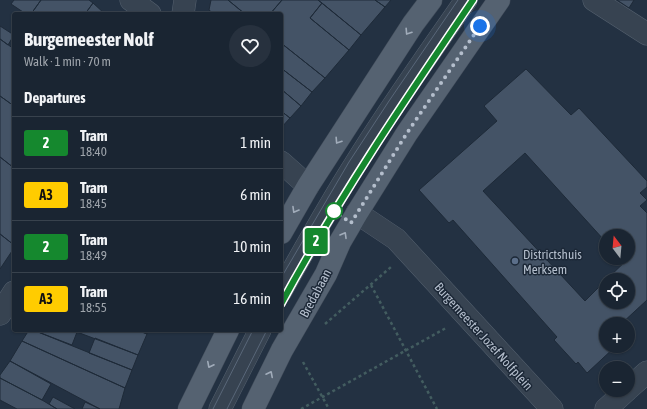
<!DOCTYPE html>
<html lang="en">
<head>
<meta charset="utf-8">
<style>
  :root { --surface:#1a2532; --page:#27313e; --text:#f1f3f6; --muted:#9fa5ac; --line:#38424d }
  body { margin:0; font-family:"Asap Condensed",sans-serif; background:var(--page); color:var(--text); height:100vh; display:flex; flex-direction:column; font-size:15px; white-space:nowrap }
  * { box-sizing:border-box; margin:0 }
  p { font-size:13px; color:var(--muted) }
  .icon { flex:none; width:22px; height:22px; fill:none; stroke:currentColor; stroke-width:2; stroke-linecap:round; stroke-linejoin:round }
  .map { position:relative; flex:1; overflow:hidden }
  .sheet { position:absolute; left:12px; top:12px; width:271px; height:320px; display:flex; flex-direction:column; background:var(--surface); border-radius:4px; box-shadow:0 1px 3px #0004,0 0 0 1px var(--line) }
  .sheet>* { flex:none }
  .badge { padding:0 8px; border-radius:3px; font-size:14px; line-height:26px }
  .needle { width:26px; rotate:344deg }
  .fabs { position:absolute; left:599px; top:229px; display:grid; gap:8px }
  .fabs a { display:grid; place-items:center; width:36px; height:36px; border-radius:50%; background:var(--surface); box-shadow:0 1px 3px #0004,0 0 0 1px var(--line); font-size:20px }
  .you { position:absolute; width:20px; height:20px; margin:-10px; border:3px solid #fff; border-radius:50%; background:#1a73e8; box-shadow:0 0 0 6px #1a73e833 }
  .map>.badge { position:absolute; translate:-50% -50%; box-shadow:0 0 0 2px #fff }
  h2 { padding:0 12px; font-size:15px; line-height:36px }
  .round { display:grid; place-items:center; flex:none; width:42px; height:42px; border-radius:21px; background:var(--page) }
  .head { display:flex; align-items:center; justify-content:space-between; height:68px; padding:0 12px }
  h1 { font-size:19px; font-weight:700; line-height:30px }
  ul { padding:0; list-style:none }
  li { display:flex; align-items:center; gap:12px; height:52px; padding:0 12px; border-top:1px solid var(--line) }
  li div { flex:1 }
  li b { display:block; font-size:15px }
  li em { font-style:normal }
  li .badge { min-width:44px; font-weight:700; text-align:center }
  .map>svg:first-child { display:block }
  .building { fill:#445366; stroke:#1e2a38; fill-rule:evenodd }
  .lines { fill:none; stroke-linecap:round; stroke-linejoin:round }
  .minor-casing { stroke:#55616f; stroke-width:23 }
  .major-casing { stroke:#414c5a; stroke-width:23 }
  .path { stroke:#435d60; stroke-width:2.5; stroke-dasharray:3 3; stroke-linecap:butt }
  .minor { stroke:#374351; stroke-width:22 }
  .major { stroke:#556271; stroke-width:22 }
  .tram { stroke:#596779; stroke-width:1 }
  .oneway { stroke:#a1acba }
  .line-casing { stroke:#fff; stroke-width:9 }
  .line { stroke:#15882e; stroke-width:6 }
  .walk { stroke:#b4becc; stroke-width:4; stroke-dasharray:0 7.2 }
  .stop-dot { fill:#fff; stroke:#15882e; stroke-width:2 }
  .service-dot { fill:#5c6f8a; stroke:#1c2837; stroke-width:1.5 }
  .labels { text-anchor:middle; stroke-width:3; stroke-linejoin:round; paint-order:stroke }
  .poi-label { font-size:13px; fill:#b4becc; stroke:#1c2837; text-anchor:start }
  .street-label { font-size:13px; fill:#b4becc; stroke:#1c2837 }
</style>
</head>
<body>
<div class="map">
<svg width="647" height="409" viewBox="0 0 647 409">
  <rect width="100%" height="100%" fill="#233142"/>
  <!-- building -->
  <path class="building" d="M14 0H41L31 14H26L11 4Z
    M41 0H89L93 3 85 14H31Z
    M211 0H228L245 14H214L209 10Z
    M228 0H282L270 14H245Z
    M282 0H318L322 3 310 18 349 50 325 78 281 43V14H270Z
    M318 0H375L385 7 361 35Z
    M375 0H391L385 7Z
    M617 0H634L629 8Z
    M93 3 105 14H85Z
    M322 3 361 35 349 50 310 18Z
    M0 26 14 35 8 45 0 39Z
    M0 39 14 49V106L0 96Z
    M281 43 325 78 312 92 281 68Z
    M281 68 312 92 301 106 281 89Z
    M526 69 571 115 579 108 647 181V187L640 193 647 200 640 206 647 213V300L621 324H606V346H616L587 373 578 362 576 364 554 340 557 337 453 220 449 223 419 190 497 121 484 106ZM525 153 604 240 606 236 611 232 615 236H628V249L633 254 606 280H628V302H606V280L585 301 483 191Z
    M281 89 301 106 290 118 281 111Z
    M0 96 14 106V168L0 157Z
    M281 111 290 118 281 128Z
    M0 157 14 168V245L0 234Z
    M0 234 14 245V248L0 269Z
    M29 330H33L132 370 125 388 22 341Z
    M33 330H73L77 332 72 345Z
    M78 330H137L147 334 138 355 77 332Z
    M137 330H149L147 334Z
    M95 338 138 355 132 370 89 353Z
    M22 341 125 388 119 409H100L10 361Z
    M10 361 51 384 42 400 0 378V375Z
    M0 378 42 400 57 409H17L0 400Z
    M53 397 75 409H57L49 404Z
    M85 402 100 409H82Z"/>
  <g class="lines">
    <defs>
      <path id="minor" d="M131 0 150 14
        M594 0 647 34
        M183 14 185 0
        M281 162 308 186
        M357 213 396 239 552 409
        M281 291C305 249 328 207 354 166 389 109 428 55 466 0
        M0 314 14 292
        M628 389 647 372
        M220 409 260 330
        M606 409 627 390"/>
      <path id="major" d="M281 233 308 186 413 24 431 0
        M189 409 228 330
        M253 409 282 350 326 274 340 242 357 213 407 133 499 0"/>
    </defs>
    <!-- minor casing -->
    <use href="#minor" class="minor-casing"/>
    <!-- major casing -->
    <use href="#major" class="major-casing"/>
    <!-- path -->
    <path class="path" d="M371 285 437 409
      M325 324 391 267
      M303 362 329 409
      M301 409 446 328"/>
    <!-- minor -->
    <use href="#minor" class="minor"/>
    <!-- major -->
    <use href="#major" class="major"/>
    <!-- tram -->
    <path class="tram" d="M281 278 349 162 389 101 458 0
      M281 304C338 198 405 99 473 0
      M213 409 253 330
      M227 409 267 330"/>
  </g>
  <!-- one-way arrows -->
  <defs><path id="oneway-chevron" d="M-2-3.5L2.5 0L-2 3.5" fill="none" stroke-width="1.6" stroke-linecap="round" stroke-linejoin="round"/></defs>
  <g class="oneway">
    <use href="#oneway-chevron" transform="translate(408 32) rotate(123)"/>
    <use href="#oneway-chevron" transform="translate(338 141) rotate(123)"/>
    <use href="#oneway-chevron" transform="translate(295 210) rotate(120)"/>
    <use href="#oneway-chevron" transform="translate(344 235) rotate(-60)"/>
    <use href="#oneway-chevron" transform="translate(210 365) rotate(117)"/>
    <use href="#oneway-chevron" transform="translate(270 374) rotate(-63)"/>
  </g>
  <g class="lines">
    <defs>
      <path id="line" d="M281 304C339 197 405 100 473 0"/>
    </defs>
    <!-- line casing -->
    <use href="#line" class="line-casing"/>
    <!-- line -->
    <use href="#line" class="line"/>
    <!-- walk -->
    <path class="walk" d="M334 211 351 223 407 133 480 26"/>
  </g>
  <!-- markers -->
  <circle class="stop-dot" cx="334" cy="211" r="8"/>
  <circle class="service-dot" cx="515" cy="261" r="4"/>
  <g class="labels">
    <!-- poi labels -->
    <g class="poi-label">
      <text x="523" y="259">Districtshuis<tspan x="523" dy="15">Merksem</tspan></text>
    </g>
    <!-- street labels -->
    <g class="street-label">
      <text transform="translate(315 293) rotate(-62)" y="5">Bredabaan</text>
      <text transform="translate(484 336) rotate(48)" y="5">Burgemeester Jozef Nolfplein</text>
    </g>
  </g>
</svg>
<div class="fabs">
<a><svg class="needle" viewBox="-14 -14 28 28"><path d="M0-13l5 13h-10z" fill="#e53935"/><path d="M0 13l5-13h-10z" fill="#9fa5ac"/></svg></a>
<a><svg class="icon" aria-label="locate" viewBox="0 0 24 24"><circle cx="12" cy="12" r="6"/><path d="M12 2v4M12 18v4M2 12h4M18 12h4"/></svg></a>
<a>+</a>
<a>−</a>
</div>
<div class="you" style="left:480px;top:26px"></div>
<b class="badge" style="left:316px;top:241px;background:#15882e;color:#fff">2</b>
<section class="sheet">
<div class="head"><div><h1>Burgemeester Nolf</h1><p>Walk · 1 min · 70 m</p></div><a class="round"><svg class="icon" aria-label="heart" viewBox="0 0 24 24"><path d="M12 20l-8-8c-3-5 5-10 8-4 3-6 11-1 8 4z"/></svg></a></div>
<h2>Departures</h2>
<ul>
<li><span class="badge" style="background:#15882e;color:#fff">2</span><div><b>Tram</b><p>18:40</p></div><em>1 min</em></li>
<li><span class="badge" style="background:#fc0;color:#111">A3</span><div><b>Tram</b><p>18:45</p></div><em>6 min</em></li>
<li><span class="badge" style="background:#15882e;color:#fff">2</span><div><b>Tram</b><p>18:49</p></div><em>10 min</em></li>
<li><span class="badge" style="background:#fc0;color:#111">A3</span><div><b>Tram</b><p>18:55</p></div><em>16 min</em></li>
</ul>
</section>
</div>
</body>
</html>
